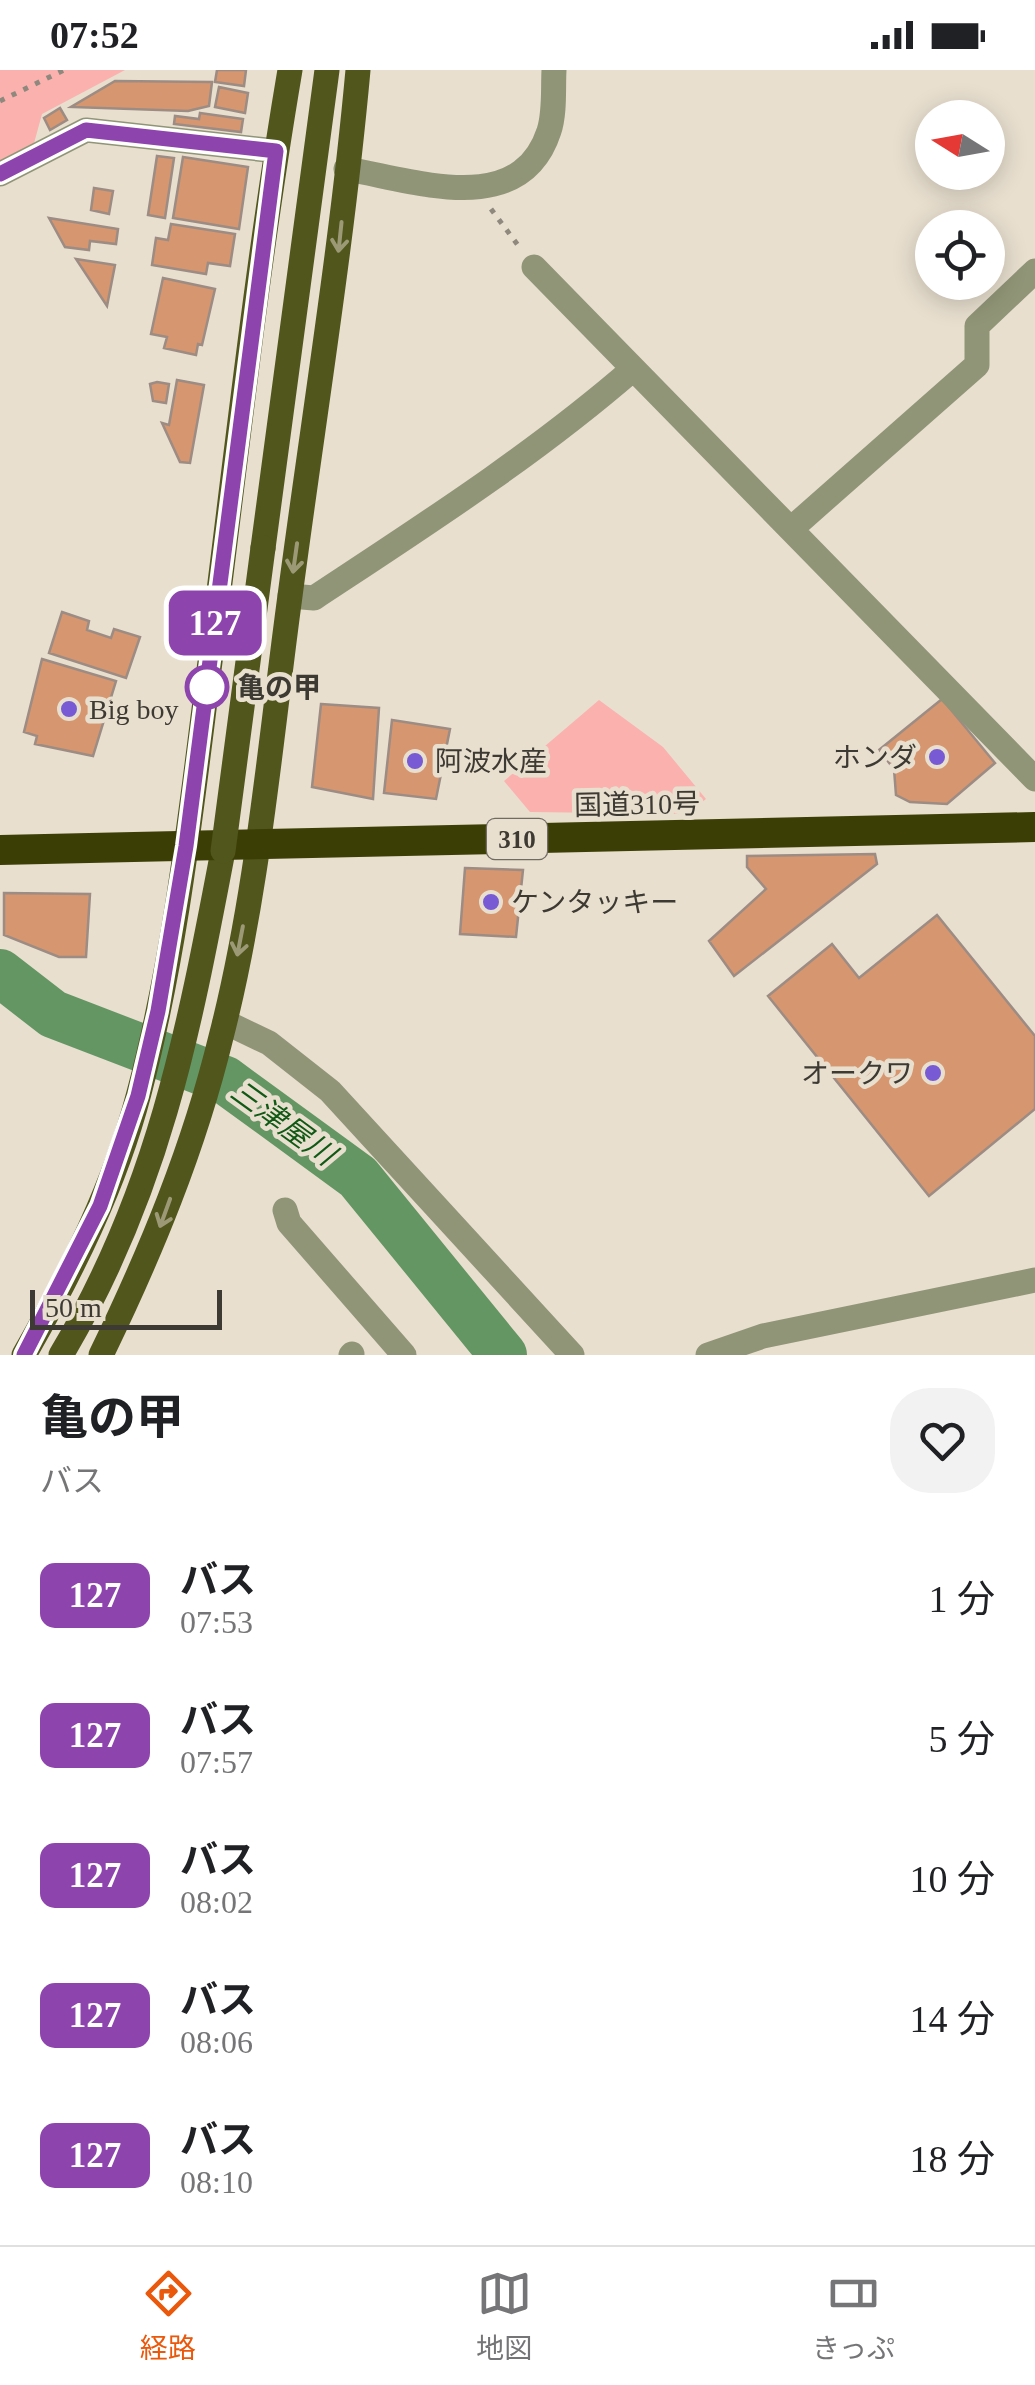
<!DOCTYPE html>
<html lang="ja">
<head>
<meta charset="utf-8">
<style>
  :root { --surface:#fff; --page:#f2f2f2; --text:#202124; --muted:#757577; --line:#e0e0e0; --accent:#ea580c }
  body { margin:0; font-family:"Times New Roman","Noto Sans JP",serif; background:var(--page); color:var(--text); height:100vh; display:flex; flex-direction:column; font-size:38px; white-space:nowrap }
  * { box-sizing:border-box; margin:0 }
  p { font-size:32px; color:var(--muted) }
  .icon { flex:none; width:55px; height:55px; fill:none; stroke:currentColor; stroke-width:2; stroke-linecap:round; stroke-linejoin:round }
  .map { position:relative; height:1285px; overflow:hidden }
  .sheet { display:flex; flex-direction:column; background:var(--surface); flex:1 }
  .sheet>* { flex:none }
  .badge { padding:0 20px; border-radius:15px; font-size:35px; line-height:65px }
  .needle { width:65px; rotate:281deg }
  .fabs { position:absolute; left:915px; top:30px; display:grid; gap:20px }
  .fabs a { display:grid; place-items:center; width:90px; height:90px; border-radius:50%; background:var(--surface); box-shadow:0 5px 25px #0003; font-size:50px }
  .scale { position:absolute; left:30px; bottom:25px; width:192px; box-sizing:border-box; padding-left:10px; border:5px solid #3d3a33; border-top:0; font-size:28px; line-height:35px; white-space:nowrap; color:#3d3a33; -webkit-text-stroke:8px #e8dfcf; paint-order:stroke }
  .map>.badge { position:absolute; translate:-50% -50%; box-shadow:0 0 0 5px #fff }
  .round { display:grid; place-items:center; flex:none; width:105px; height:105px; border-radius:40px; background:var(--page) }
  .overview { display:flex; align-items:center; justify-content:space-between; height:170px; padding:0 40px }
  h1 { font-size:48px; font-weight:700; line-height:75px }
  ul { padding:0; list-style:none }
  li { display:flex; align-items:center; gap:30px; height:140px; padding:0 40px }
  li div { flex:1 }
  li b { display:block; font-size:38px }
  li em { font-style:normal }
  li .badge { min-width:110px; font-weight:700; text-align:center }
  .status { display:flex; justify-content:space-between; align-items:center; height:70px; padding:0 50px; background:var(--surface); direction:ltr }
  .status svg { height:28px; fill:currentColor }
  .menu { display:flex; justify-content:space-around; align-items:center; height:140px; border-top:2px solid var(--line); background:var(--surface); font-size:28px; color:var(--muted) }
  .menu a { display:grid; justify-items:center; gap:5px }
  .menu .current { color:var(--accent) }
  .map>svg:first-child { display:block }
  .green { fill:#fbb1ae }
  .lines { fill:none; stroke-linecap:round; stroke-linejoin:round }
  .river { stroke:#649663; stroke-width:48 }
  .building { fill:#d6966f; stroke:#9c8c83; stroke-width:2.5 }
  .path { stroke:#8f897d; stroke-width:5; stroke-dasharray:5 8; stroke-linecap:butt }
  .minor { stroke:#919577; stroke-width:25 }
  .major { stroke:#51561c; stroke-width:25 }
  .highway { stroke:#3b3f06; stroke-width:30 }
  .major-bridge { stroke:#51561c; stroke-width:25 }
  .oneway { stroke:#9c9a76 }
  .line-casing { stroke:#fff; stroke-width:22 }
  .line { stroke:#8e44ad; stroke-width:15 }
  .stop-dot { fill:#fff; stroke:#8e44ad; stroke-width:5 }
  .poi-dot { fill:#775ad4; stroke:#e8dfcf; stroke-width:4 }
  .labels { text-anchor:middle; stroke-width:9; stroke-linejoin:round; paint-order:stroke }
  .shield { fill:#e8dfcf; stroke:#706c62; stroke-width:2.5 }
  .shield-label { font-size:25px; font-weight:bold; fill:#3d3a33 }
  .stop-label { font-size:28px; font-weight:bold; fill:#3d3a33; stroke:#e8dfcf; text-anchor:start }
  .poi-label { font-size:28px; fill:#3d3a33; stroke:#e8dfcf; text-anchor:start }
  .street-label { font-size:28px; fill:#3d3a33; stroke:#e8dfcf }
  .water-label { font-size:30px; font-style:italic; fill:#105a15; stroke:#e8dfcf }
</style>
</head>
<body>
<div class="status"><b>07:52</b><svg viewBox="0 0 49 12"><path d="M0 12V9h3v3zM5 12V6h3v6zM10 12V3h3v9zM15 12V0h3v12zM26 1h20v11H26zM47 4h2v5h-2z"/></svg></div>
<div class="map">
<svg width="1035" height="1285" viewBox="0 0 1035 1285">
  <rect width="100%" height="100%" fill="#e8dfcf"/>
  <!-- green -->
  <path class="green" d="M0 0H125L42 44 33 77 0 94Z
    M599 630 663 677 706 729 686 744 530 742 504 711Z"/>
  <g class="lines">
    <!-- river -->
    <path class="river" d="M0 903 53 944 225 1010 358 1107 503 1285"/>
  </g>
  <!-- building -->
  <path class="building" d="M217 0H246L244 16 215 12Z
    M115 11 212 12 209 36 188 41 71 37Z
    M219 17 248 23 245 43 215 37Z
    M60 38 67 50 50 60 44 48Z
    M200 43 243 49 241 62 174 54 175 46 199 49Z
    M157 86 174 88 165 148 148 145Z
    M183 87 248 97 239 159 173 148Z
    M94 118 113 121 109 144 91 140Z
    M49 148 118 159 116 174 90 171 89 180 65 177Z
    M171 154 235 164 230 196 208 193 206 204 152 195 156 168 168 170Z
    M76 189 115 195 107 236Z
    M163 208 215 219 202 275 198 274 196 285 164 278 167 267 151 264Z
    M177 310 204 315 190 393 180 392 162 353 169 355Z
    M157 312 169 314 166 333 153 331 150 314Z
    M62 542 89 551 87 560 111 568 114 559 140 567 126 608 49 583Z
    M42 589 116 611 93 686 35 674 37 666 24 662Z
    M942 629 995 693 947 734 910 732 896 725 894 699 879 680Z
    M321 634 379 638 373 729 312 717Z
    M392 650 450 659 436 729 384 723Z
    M875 784 877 794 734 906 709 871 766 819 747 797V786Z
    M465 798 523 800 516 867 460 864Z
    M4 823 90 824 86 887H59L4 865Z
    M937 845 1035 966V1039L929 1126 768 926 832 874 859 908Z"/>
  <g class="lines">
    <!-- path -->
    <path class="path" d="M0 31 64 0
      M491 139 520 178"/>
    <!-- minor -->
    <path class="minor" d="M346 99C414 110 520 150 549 61 555 43 553 19 554 0
      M0 104 86 60 276 81
      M534 197 1035 709
      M791 459 977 295V256L1035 201
      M290 526 314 528C423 456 534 385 633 299
      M225 952 269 973 330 1021 572 1285
      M285 1140 289 1153 404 1285
      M351 1285 352 1284
      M708 1285 763 1266 1035 1210"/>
    <!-- major -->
    <path class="major" d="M263 478 327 0
      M24 1285C71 1203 115 1115 139 1023 177 879 192 731 211 584 236 389 257 194 290 0
      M61 1285C158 1122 188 965 223 781
      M101 1285C151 1182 194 1078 221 967 258 823 270 673 290 526 313 351 342 176 358 0"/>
    <!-- highway -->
    <path class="highway" d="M0 780 1035 757"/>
    <!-- major-bridge -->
    <path class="major-bridge" d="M223 781 263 478"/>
  </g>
  <!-- one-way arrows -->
  <defs><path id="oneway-shaft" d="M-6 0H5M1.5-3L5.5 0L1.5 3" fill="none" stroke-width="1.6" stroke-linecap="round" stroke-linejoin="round" transform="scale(2.5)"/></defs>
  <g class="oneway">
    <use href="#oneway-shaft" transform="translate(340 167) rotate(96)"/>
    <use href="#oneway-shaft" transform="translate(295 488) rotate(98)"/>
    <use href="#oneway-shaft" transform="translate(240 871) rotate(101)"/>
    <use href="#oneway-shaft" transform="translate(165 1143) rotate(110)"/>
  </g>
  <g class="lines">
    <defs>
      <path id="line" d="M0 104 86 60 276 81 186 776 158 941 138 1026 100 1136 24 1285"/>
    </defs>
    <!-- line casing -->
    <use href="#line" class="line-casing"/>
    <!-- line -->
    <use href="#line" class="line"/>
  </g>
  <!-- markers -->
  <circle class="stop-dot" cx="207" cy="617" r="20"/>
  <g class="poi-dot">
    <circle cx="69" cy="639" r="10"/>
    <circle cx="937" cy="687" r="10"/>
    <circle cx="415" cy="691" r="10"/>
    <circle cx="491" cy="832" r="10"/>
    <circle cx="933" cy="1003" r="10"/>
  </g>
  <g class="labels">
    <!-- shield labels -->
    <rect class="shield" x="487" y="749" width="60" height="40" rx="8"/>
    <g class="shield-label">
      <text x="517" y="778">310</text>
    </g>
    <!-- stop labels -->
    <g class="stop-label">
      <text x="237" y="627">亀の甲</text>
    </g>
    <!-- poi labels -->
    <g class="poi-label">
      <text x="89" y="649">Big boy</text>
      <text x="917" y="697" text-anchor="end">ホンダ</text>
      <text x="435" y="701">阿波水産</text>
      <text x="511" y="842">ケンタッキー</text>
      <text x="913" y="1013" text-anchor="end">オークワ</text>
    </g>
    <!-- street labels -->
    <g class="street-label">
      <text transform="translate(637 734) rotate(-1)" y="10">国道310号</text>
    </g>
    <!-- water labels -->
    <g class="water-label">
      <text transform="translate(283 1053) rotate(36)" y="10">三津屋川</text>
    </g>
  </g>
</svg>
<div class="fabs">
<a><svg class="needle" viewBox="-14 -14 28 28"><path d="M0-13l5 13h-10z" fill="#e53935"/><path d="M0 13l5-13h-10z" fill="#757577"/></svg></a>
<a><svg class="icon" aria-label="locate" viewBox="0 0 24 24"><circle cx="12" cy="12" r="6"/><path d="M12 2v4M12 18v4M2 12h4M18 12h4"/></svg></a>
</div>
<div class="scale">50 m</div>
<b class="badge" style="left:215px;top:553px;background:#8e44ad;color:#fff">127</b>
</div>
<section class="sheet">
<div class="overview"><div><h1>亀の甲</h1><p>バス</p></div><a class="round"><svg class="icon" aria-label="heart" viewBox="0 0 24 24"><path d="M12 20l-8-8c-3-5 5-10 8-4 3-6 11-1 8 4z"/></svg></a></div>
<ul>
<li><span class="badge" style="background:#8e44ad;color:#fff">127</span><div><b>バス</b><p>07:53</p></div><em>1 分</em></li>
<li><span class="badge" style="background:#8e44ad;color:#fff">127</span><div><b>バス</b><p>07:57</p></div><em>5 分</em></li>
<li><span class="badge" style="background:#8e44ad;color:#fff">127</span><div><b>バス</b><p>08:02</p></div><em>10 分</em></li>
<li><span class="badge" style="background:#8e44ad;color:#fff">127</span><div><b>バス</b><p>08:06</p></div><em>14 分</em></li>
<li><span class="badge" style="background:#8e44ad;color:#fff">127</span><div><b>バス</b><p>08:10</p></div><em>18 分</em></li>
</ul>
</section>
<nav class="menu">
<a class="current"><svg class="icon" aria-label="directions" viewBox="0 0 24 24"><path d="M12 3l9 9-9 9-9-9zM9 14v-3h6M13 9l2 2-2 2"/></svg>経路</a>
<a><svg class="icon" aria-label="map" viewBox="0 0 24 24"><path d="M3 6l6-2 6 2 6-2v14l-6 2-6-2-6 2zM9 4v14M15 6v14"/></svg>地図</a>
<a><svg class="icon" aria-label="tickets" viewBox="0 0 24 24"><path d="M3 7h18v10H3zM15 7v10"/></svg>きっぷ</a>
</nav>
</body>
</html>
